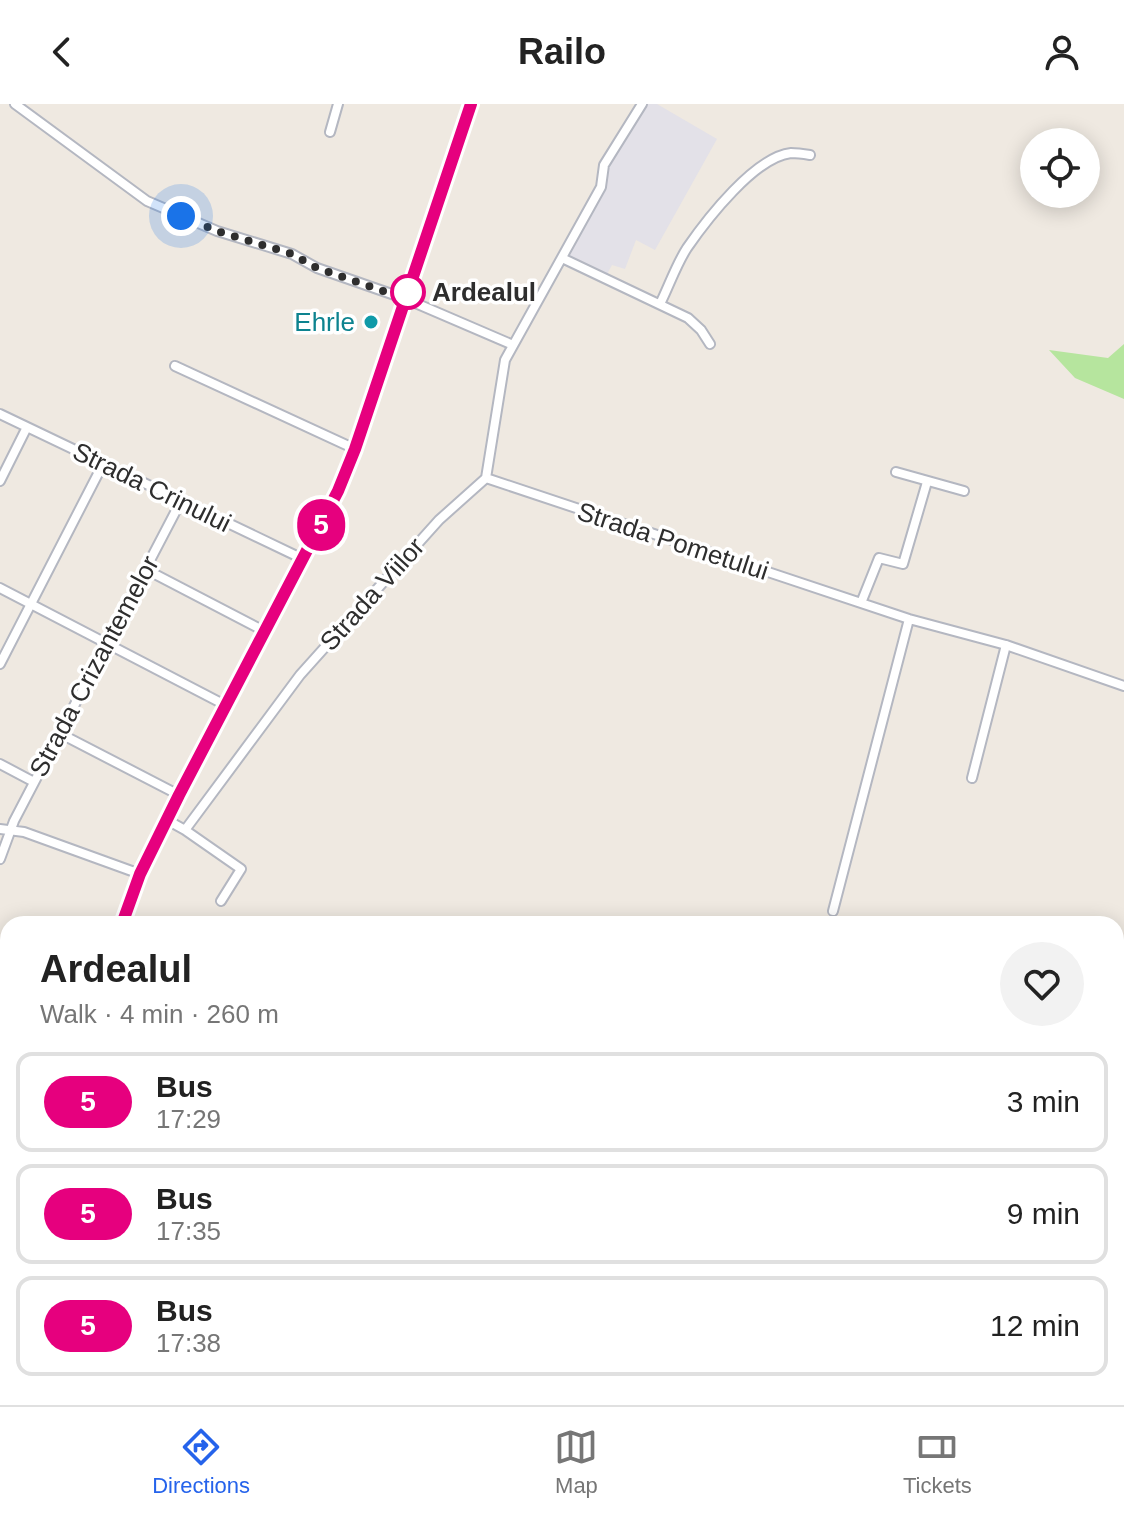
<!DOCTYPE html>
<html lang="en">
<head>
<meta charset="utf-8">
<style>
  :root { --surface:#fff; --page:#f2f2f2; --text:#222; --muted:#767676; --line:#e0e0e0; --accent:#2563eb }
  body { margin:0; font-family:Arial,sans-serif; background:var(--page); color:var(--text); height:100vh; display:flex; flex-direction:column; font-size:30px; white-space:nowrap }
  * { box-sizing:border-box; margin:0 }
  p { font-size:26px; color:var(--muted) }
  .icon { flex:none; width:44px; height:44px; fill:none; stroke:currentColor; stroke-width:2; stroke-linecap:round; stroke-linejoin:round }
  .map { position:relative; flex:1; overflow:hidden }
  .sheet { position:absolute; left:0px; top:812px; width:1124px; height:490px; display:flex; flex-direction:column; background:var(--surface); border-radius:24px 24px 0 0; box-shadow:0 4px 20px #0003 }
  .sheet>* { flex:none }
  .badge { padding:0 16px; border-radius:26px; font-size:28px; line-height:52px }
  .tools { position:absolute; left:1020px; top:24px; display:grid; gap:16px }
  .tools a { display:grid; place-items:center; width:80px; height:80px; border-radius:50%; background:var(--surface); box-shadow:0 4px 20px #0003; font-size:40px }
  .you { position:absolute; width:40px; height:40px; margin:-20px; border:6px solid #fff; border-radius:50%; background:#1a73e8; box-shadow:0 0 0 12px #1a73e833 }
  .map>.badge { position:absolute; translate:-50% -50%; box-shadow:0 0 0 4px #fff }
  .round { display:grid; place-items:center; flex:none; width:84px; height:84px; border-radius:42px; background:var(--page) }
  .overview { display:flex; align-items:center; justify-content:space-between; height:136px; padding:0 40px }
  h1 { font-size:38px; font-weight:800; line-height:60px }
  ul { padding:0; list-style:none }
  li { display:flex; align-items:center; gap:24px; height:100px; margin:0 16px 12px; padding:0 24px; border:4px solid var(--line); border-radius:16px }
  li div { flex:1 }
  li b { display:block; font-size:30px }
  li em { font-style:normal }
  li .badge { min-width:88px; font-weight:700; text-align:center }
  header { display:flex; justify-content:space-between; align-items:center; height:104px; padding:0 40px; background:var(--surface); font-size:36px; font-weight:800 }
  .menu { display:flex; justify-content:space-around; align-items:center; height:112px; border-top:2px solid var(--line); background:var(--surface); font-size:22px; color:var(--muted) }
  .menu a { display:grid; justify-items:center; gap:4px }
  .menu .selected { color:var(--accent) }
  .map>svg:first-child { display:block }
  .industrial { fill:#e3e1e8 }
  .green { fill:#b6e59e }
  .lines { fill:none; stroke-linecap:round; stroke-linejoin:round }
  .stream { stroke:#75cff0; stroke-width:2 }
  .minor-casing { stroke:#b4b7c1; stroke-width:12 }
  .highway-casing { stroke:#c9c9c9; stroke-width:16 }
  .minor { stroke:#fff; stroke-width:8 }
  .highway { stroke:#ffa35c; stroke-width:12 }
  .line-casing { stroke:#fff; stroke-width:18 }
  .line { stroke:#e6007e; stroke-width:12 }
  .walk { stroke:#2e2e2e; stroke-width:8; stroke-dasharray:0 14.4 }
  .stop-dot { fill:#fff; stroke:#e6007e; stroke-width:4 }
  .culture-dot { fill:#0f9aa8; stroke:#fff; stroke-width:3 }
  .labels { text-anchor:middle; stroke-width:7; stroke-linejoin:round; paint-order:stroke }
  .stop-label { font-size:26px; font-weight:bold; fill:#2e2e2e; stroke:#fff; text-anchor:start }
  .culture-label { font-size:26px; fill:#0d838f; stroke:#fff; text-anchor:end }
  .street-label { font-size:26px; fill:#2e2e2e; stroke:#fff }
</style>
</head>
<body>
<header><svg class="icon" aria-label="back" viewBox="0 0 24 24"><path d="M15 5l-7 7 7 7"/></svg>Railo<svg class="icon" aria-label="person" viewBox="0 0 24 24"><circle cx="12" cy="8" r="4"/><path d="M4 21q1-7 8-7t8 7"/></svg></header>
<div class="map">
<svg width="1124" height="1301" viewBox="0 0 1124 1301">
  <rect width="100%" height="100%" fill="#efe9e1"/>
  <!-- industrial -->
  <path class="industrial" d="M643 0H657L717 35 655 146 636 136 625 165 612 161 606 172 566 153 606 80V63Z"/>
  <!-- green -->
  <path class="green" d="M1124 240V295L1075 274 1049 246 1108 254Z
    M1124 1146V1301H538L537 1294H1116V1152Z"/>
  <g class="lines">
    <!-- stream -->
    <path class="stream" d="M396 1301 467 1294"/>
    <defs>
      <path id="minor" d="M15 0 147 97 217 127 292 150 317 164 406 195 513 241
        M330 28 338 0
        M562 154 688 214 701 226 710 240
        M660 200C669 182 676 161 687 144 707 115 755 53 791 49 797 49 804 50 810 51
        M175 262 355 345
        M0 310 303 455
        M896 368 964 387
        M486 374 909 515 1006 541 1124 582
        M0 377 27 323
        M145 465 266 528
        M0 484 227 602
        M861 499 879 454 903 460 927 378
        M0 560 103 360
        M61 630 179 691
        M0 660 34 678
        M972 674 1006 541
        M167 716 185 726 300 571 439 416 486 374 505 256 601 83 604 61 642 0
        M0 725 24 728 140 770
        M185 726 241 765 221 797
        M0 755 14 717 181 397
        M833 807 909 515
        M340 820 341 819
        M0 990 8 993
        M0 1153 8 1158
        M0 1284 8 1282
        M524 1294 525 1301"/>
      <path id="highway" d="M122 820 140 770 179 691 338 387 355 345 471 0
        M0 1076 8 1064"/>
    </defs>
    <!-- minor casing -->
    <use href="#minor" class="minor-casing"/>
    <!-- highway casing -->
    <use href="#highway" class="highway-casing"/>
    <!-- minor -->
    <use href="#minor" class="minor"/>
    <!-- highway -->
    <use href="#highway" class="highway"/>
  </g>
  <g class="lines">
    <defs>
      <path id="line" d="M122 820 140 770 179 691 338 387 355 345 471 0"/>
    </defs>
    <!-- line casing -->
    <use href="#line" class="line-casing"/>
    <!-- line -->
    <use href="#line" class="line"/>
    <!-- walk -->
    <path class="walk" d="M181 112 217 127 292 150 317 164 406 195 408 188"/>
  </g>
  <!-- markers -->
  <circle class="stop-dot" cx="408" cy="188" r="16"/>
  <circle class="culture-dot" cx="371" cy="218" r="8"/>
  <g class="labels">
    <!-- stop labels -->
    <g class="stop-label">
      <text x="432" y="197">Ardealul</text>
    </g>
    <!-- culture labels -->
    <g class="culture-label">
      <text x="355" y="227">Ehrle</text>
    </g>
    <!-- street labels -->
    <g class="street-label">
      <text transform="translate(152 383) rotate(26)" y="9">Strada Crinului</text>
      <text transform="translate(673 437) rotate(18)" y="9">Strada Pometului</text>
      <text transform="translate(372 490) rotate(-48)" y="9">Strada Viilor</text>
      <text transform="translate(94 562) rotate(-62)" y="9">Strada Crizantemelor</text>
    </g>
  </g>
</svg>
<div class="tools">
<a><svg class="icon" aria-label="locate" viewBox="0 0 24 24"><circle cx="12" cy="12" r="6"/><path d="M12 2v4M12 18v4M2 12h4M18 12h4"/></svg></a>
</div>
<div class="you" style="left:181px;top:112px"></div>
<b class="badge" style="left:321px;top:421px;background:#e6007e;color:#fff">5</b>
<section class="sheet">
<div class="overview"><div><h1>Ardealul</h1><p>Walk · 4 min · 260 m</p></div><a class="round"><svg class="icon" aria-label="heart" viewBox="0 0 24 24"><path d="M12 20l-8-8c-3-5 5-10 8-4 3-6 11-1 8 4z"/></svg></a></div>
<ul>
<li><span class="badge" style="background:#e6007e;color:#fff">5</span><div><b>Bus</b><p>17:29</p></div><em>3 min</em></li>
<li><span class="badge" style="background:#e6007e;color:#fff">5</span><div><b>Bus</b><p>17:35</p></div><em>9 min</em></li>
<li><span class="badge" style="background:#e6007e;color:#fff">5</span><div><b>Bus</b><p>17:38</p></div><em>12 min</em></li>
</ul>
</section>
</div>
<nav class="menu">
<a class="selected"><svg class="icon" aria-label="directions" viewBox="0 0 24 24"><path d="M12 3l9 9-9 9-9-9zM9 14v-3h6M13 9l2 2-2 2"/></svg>Directions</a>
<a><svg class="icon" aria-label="map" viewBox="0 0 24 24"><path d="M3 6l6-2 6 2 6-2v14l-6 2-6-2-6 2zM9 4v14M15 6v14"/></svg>Map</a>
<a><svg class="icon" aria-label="tickets" viewBox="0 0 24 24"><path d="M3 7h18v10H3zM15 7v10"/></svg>Tickets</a>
</nav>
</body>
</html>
